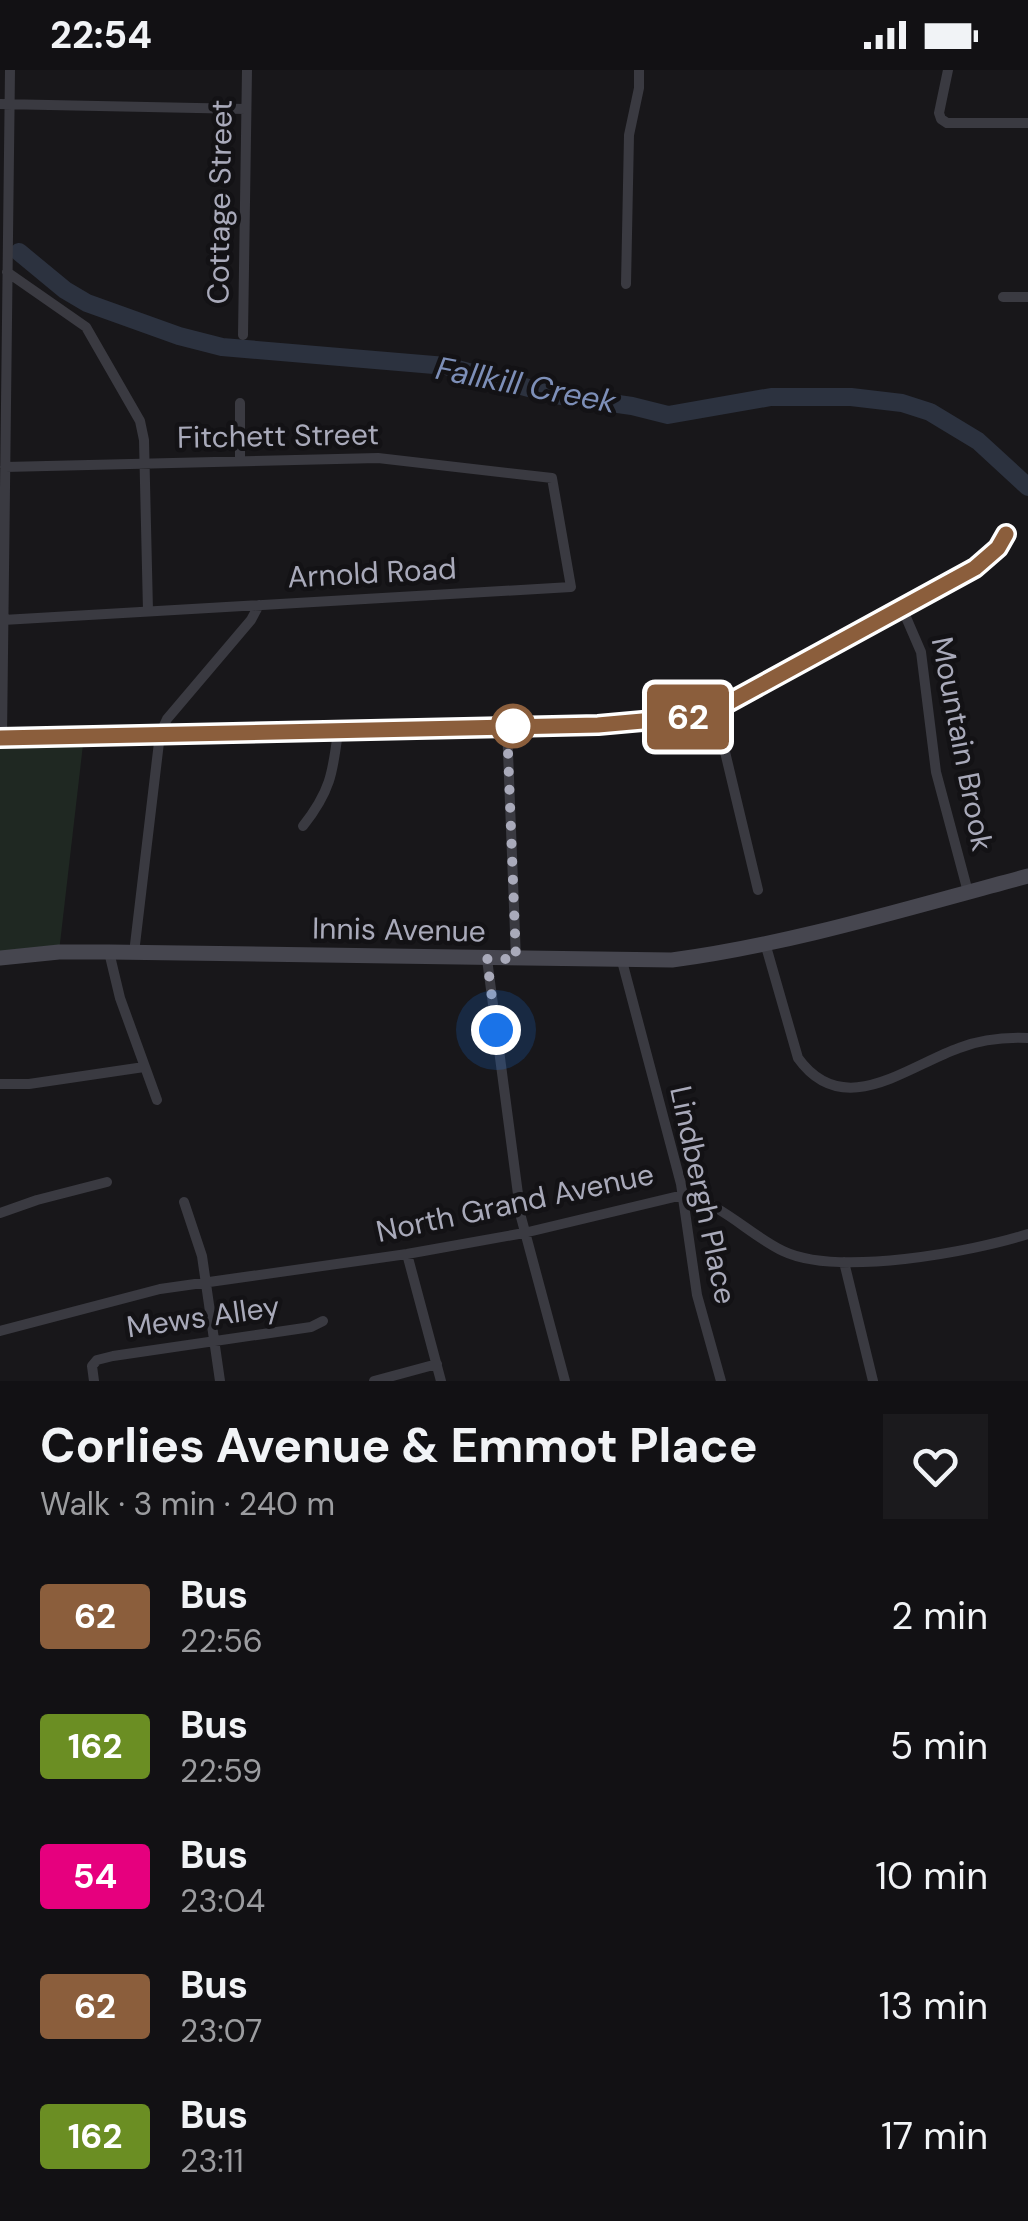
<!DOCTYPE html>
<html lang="en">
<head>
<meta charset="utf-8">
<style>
  :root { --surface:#121114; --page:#1b1a1d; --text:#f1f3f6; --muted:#9c9da0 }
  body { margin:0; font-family:"DM Sans",sans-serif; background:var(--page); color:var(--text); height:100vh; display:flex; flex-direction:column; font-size:38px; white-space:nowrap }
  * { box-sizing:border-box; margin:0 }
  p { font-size:32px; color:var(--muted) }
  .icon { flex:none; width:55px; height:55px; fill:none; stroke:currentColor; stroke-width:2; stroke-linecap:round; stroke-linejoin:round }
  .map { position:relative; height:1311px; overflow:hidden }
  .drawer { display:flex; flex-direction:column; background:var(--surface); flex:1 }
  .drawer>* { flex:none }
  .badge { padding:0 20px; border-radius:8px; font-size:35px; line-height:65px }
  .you { position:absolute; width:50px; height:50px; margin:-25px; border:8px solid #fff; border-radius:50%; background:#1a73e8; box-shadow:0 0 0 15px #1a73e833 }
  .map>.badge { position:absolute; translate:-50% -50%; box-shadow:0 0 0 5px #fff }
  .round { display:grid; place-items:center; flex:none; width:105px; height:105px; border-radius:0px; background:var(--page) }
  .overview { display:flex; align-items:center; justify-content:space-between; height:170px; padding:0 40px }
  h1 { font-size:48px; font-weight:700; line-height:75px }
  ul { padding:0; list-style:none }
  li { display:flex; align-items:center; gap:30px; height:130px; padding:0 40px }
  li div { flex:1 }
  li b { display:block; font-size:38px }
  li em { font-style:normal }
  li .badge { min-width:110px; font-weight:700; text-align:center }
  .status { display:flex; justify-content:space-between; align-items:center; height:70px; padding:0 50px; background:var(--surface); direction:ltr }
  .status svg { height:28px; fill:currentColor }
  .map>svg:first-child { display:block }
  .green { fill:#1f2822 }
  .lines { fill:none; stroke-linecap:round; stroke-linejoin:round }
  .river { stroke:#2c323f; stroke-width:18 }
  .street { stroke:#3a3a41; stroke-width:10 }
  .secondary { stroke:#46464f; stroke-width:15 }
  .line-casing { stroke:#fff; stroke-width:22 }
  .line { stroke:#8b5e3c; stroke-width:15 }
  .walk { stroke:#a9aaba; stroke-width:10; stroke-dasharray:0 18 }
  .stop-dot { fill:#fff; stroke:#8b5e3c; stroke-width:5 }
  .labels { text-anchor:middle; stroke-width:9; stroke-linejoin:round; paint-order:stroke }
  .street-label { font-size:30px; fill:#a9aaba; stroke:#131215 }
  .water-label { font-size:32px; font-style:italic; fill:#7d8fb8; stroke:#131215 }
</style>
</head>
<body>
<div class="status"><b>22:54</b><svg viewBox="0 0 49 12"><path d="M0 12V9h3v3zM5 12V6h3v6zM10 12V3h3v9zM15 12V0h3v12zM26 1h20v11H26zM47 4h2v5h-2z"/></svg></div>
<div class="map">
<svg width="1028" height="1311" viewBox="0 0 1028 1311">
  <rect width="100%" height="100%" fill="#18171a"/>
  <!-- green -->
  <path class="green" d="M84 666 59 882 0 888V668Z"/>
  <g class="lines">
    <!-- river -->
    <path class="river" d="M19 182 65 220 87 233 179 266 222 277 446 296 555 325 632 336 668 345 771 327H851L902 333 930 342 978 371 1028 417"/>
    <!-- street -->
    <path class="street" d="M948 0 939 43 941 49 947 53H1028
      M0 34 246 39
      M7 202 86 257 140 351 144 370 148 541
      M626 214 629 65 639 18V0
      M1003 227H1028
      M243 265 247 0
      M240 391V333
      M902 538 921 582 936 702 968 822
      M3 550 571 517 552 408 378 388 5 397
      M715 640 758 820
      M507 656 516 889
      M0 668 599 655 687 647 715 640 975 498 999 478 1006 464
      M2 668 10 0
      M303 756C330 722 333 703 338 661
      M765 873 798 988C843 1051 906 997 959 978 982 969 1004 967 1028 968
      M109 882 120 928 157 1030
      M134 883 160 664 167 649 251 550 259 535
      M487 889 521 1147 565 1311
      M622 891 681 1114 697 1225 721 1311
      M0 1014H29L144 997
      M184 1132 202 1186 220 1311
      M0 1143 37 1130 107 1112
      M407 1184 441 1311
      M844 1192 873 1311
      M0 1261 160 1219 407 1184 524 1163 683 1125C722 1133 748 1164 783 1181 837 1207 972 1182 1028 1164
      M94 1311 92 1296 97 1290 113 1286 311 1257 323 1251
      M374 1311 437 1294"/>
    <!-- secondary -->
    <path class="secondary" d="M0 888 59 882H109L672 890C792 874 911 837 1028 806"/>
  </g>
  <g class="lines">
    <defs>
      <path id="line" d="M0 668 598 655 687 647 715 640 975 498 998 478 1006 464"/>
    </defs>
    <!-- line casing -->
    <use href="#line" class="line-casing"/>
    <!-- line -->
    <use href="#line" class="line"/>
    <!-- walk -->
    <path class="walk" d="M496 960 487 889H516L507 656H513"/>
  </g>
  <!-- markers -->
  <circle class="stop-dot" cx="513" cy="656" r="20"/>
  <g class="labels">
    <!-- street labels -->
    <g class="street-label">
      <text transform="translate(220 132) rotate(-89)" y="10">Cottage Street</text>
      <text transform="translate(278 366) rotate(-1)" y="10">Fitchett Street</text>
      <text transform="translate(372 503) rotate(-3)" y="10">Arnold Road</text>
      <text transform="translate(962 674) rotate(79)" y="10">Mountain Brook</text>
      <text transform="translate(399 860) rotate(1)" y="10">Innis Avenue</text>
      <text transform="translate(703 1125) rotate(78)" y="10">Lindbergh Place</text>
      <text transform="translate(515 1133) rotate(-12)" y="10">North Grand Avenue</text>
      <text transform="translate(203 1247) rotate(-8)" y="10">Mews Alley</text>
    </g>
    <!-- water labels -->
    <g class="water-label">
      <text transform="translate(526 315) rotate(11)" y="11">Fallkill Creek</text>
    </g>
  </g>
</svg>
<div class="you" style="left:496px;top:960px"></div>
<b class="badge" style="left:688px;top:647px;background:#8b5e3c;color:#fff">62</b>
</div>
<section class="drawer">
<div class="overview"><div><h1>Corlies Avenue &amp; Emmot Place</h1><p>Walk · 3 min · 240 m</p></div><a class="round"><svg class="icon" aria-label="heart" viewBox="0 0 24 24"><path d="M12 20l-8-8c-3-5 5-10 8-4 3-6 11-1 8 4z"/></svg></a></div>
<ul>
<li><span class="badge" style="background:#8b5e3c;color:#fff">62</span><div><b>Bus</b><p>22:56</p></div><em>2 min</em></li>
<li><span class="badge" style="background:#6b8e23;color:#fff">162</span><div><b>Bus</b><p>22:59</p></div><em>5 min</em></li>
<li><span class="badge" style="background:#e6007e;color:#fff">54</span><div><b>Bus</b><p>23:04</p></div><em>10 min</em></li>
<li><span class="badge" style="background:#8b5e3c;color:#fff">62</span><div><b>Bus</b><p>23:07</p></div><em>13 min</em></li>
<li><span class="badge" style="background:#6b8e23;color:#fff">162</span><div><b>Bus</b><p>23:11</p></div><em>17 min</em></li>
</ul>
</section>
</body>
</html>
